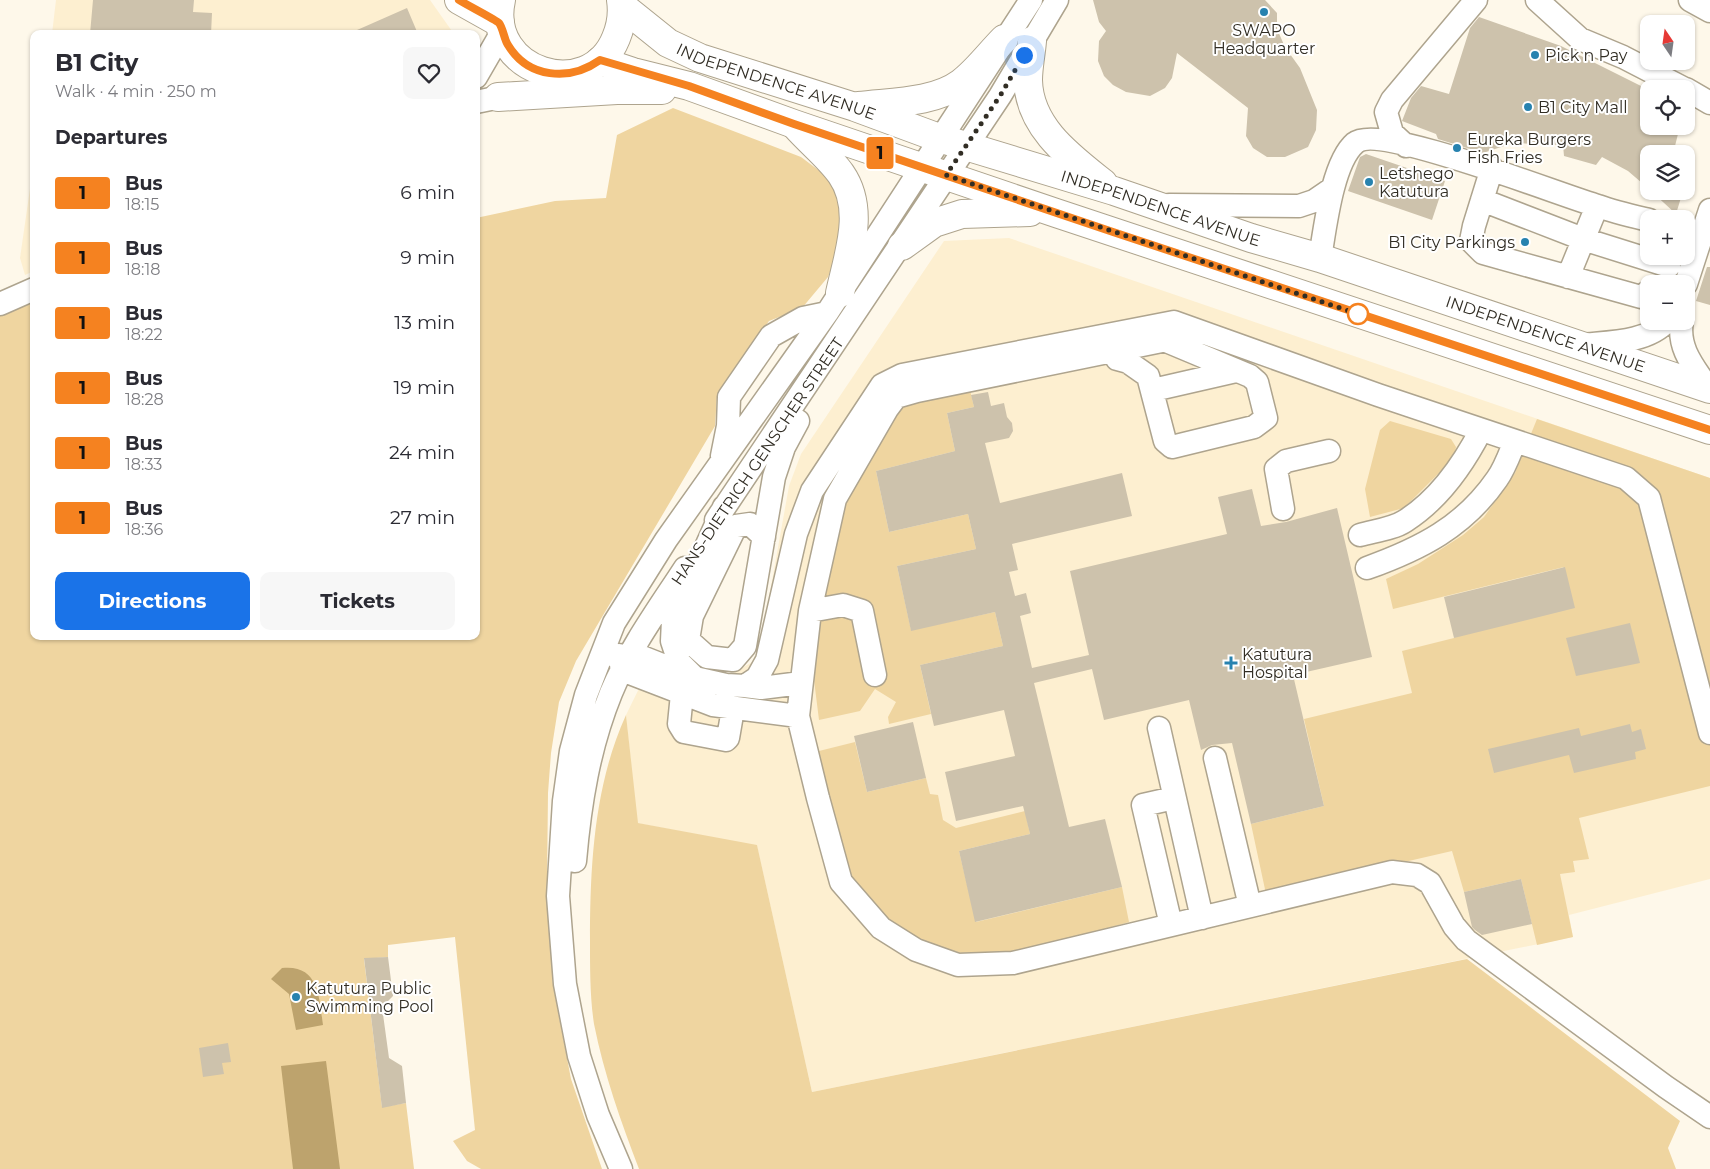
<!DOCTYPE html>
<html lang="en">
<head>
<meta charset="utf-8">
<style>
  :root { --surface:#fff; --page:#f7f7f7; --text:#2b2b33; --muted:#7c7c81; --accent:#1a73e8 }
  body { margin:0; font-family:Montserrat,sans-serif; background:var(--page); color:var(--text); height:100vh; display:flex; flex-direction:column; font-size:19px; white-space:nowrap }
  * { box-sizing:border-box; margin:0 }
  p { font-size:16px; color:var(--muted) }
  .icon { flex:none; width:28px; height:28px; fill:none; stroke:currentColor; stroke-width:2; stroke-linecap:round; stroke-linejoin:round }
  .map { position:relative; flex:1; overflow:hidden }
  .sheet { position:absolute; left:30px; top:30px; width:450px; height:610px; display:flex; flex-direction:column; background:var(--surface); border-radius:10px; box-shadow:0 1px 4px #0004 }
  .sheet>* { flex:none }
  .badge { padding:0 10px; border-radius:4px; font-size:18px; line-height:32px }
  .needle { width:32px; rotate:347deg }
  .fabs { position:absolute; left:1640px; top:15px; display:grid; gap:10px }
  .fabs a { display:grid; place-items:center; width:55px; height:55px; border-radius:10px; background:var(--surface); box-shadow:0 1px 4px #0004; font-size:25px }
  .you { position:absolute; width:25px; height:25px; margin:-12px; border:4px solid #fff; border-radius:50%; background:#1a73e8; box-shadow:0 0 0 8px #1a73e833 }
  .map>.badge { position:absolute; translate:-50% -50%; box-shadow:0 0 0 2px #fff }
  h2 { padding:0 25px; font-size:19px; line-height:45px }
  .round { display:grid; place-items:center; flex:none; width:52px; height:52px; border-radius:10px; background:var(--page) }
  .overview { display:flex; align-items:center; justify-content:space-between; height:85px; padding:0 25px }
  h1 { font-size:24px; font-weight:700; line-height:38px }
  .button { display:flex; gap:10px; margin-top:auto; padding:10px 25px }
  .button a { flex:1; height:58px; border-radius:10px; background:var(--accent); color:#fff; font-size:20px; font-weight:700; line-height:58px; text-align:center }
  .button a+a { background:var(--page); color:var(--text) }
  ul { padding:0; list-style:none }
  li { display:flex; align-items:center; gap:15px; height:65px; padding:0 25px }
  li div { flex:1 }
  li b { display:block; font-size:19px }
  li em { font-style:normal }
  li .badge { min-width:55px; font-weight:700; text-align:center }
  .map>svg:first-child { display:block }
  .built { fill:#fdefd0 }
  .green { fill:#efd5a0 }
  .water { fill:#bda36d }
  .building { fill:#cdc2ac }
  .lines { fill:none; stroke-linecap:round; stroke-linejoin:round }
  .minor-casing { stroke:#aea48e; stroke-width:25 }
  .major-casing { stroke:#aea48e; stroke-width:30 }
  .minor { stroke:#fff; stroke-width:22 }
  .major { stroke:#fff; stroke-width:28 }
  .line-casing { stroke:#fff; stroke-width:11 }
  .line { stroke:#f58220; stroke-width:8 }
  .walk { stroke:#312d24; stroke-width:5; stroke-dasharray:0 9 }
  .poi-dot { fill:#2782af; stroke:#fff; stroke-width:2 }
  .stop-dot { fill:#fff; stroke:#f58220; stroke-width:2.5 }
  .labels { text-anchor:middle; stroke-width:4; stroke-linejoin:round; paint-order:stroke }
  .poi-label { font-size:16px; fill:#312d24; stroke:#fff; text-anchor:start }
  .street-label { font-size:16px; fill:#312d24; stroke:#fff }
</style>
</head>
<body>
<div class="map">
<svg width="1710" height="1169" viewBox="0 0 1710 1169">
  <rect width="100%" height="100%" fill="#fef8ea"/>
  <!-- built -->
  <path class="built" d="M56 0H430L454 34H52Z
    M34 161V271L25 275 20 258Z
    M1009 238 1710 478V879L1569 915 1573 937 812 1092 757 846 637 823 626 715 658 650 714 673 729 675 758 659 789 486 801 454 944 241Z"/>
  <!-- green -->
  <path class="green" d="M673 108 801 157 829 178 840 197 844 225 839 249 828 277 802 308 769 321 717 396 715 426 576 661 559 702 551 753 548 793 547 883 553 985 571 1079 602 1169H481L467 1161 453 1141 475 1130 455 937 388 945V957L364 959 382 1107 406 1103 414 1169H0V304L26 292 34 319V636H476V218L555 201 606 198 617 135Z
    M970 390 974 407 947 413 955 451 876 471 889 532 968 514 976 549 897 566 911 630 995 612 1003 646 920 665 931 714 889 724 888 717 896 702 875 689 860 711 819 720 813 672 820 600 843 504 889 420 901 407 918 401Z
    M1537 419 1710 478V786L1579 818 1589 859 1573 861 1575 872 1560 874 1573 937 1537 945 1521 879 1464 892 1452 851 1266 894 1251 824 1324 806 1304 719 1412 693 1402 651 1454 638 1564 567 1393 609 1386 579 1418 564 1463 535 1484 517 1515 473Z
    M1390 421 1451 439 1456 447 1454 458 1404 508 1370 517 1365 489 1380 430Z
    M626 715 638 823 757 845 812 1092 1467 959 1680 1121 1668 1148 1676 1169H639C621 1122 604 1074 594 1024 590 998 590 969 590 941 590 866 594 785 626 715Z
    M855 742 867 792 926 778 930 794 938 795 943 820 956 828 1025 811 1030 834 959 851 976 922 1122 887 1129 922 1012 956 961 953 920 941 886 923 853 879 839 849 815 752Z"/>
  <!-- water -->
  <path class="water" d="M282 968C320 964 319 999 323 1025L296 1030 289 994 271 979Z
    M326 1061 340 1169H293L281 1066Z"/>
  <!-- building -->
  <path class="building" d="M93 0H194L193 12 212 13 211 34H90Z
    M1093 0H1265L1277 13V29L1285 47 1300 68 1317 110 1316 130 1308 147 1285 157H1267L1253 148 1246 136 1248 108 1177 53 1172 78 1165 88 1150 96 1126 92 1113 85 1104 76 1098 61 1099 41 1106 31 1099 22Z
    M407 8 418 34H348Z
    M1479 17 1561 46 1649 90V126H1680L1673 154H1649V189L1628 171 1602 157 1596 165 1564 156 1563 145 1513 143 1483 153 1438 139 1436 134 1402 121 1411 98 1421 86 1449 94 1470 28Z
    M1366 154 1445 181 1432 220 1348 191 1360 157Z
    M1651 191H1683L1676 214Z
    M1707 267H1710V305L1696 301Z
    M988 392 991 406 1004 403 1007 417 1012 423 1013 431 1009 438 985 443 1000 503 1122 473 1132 516 1012 544 1018 570 1009 572 1015 596 1026 593 1031 613 1020 616 1032 668 1089 655 1070 571 1227 534 1218 497 1252 489 1261 526 1286 522 1337 508 1372 657 1293 675 1324 806 1251 824 1232 743 1212 745 1201 750 1189 700 1104 720 1092 669 1034 683 1069 827 1105 819 1122 887 975 922 959 851 1030 834 1023 806 956 821 945 772 1015 756 1004 710 934 726 920 665 1003 646 995 612 911 631 897 566 976 549 968 514 889 532 876 471 955 451 947 413 974 407 971 395Z
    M1565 567 1575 608 1454 638 1444 597Z
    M1630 623 1640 663 1576 676 1566 638Z
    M913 722 926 778 867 792 854 736Z
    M1630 724 1632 732 1641 729 1646 749 1635 752 1636 759 1574 773 1569 755 1494 773 1488 749 1579 728 1581 736Z
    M1521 879 1532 924 1482 935 1475 930 1472 927 1464 892Z
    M388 957 393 996 382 1007 389 1058 402 1066 406 1103 382 1108 364 958Z
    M228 1043 231 1062 222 1063 224 1074 203 1077 199 1048Z"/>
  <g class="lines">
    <defs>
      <path id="minor" d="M1537 0 1580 39 1623 57 1685 89
        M1690 0 1710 11
        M476 77 502 32
        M1686 89 1710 103
        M476 102 515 94
        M1406 146 1392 133 1386 112 1392 100 1476 0
        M1492 168 1474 226 1471 241 1483 253 1641 297 1649 291
        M1482 200 1583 239 1669 266
        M1169 205 1299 206 1314 201 1333 188
        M1320 258C1325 229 1332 163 1355 143 1379 123 1562 196 1598 206 1614 212 1632 216 1649 220
        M1568 277 1597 206
        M1686 284 1710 210
        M0 304 34 289
        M1682 321C1677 348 1694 367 1708 388
        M1201 333 917 391 896 397 887 409 835 499 810 611 798 716 818 798 841 882 881 928 916 950 958 965 1013 963 1392 872 1417 875 1430 883 1454 926 1466 940 1666 1087 1710 1117
        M1581 345C1608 342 1647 343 1667 321
        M1117 359 1128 362 1148 376 1165 441 1172 447 1254 427 1266 418 1257 382 1250 376 1164 340
        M1153 390 1236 371
        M722 456 728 426 729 397 771 336 803 318 827 313
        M724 507 673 620 672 641 679 662 695 678 726 685 745 686 757 678 767 660 796 534 812 491 882 385 902 375 1174 322 1378 395 1626 478 1649 498 1710 733
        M1283 509 1276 469 1286 461 1329 451
        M716 520 1000 96 1057 0
        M1360 535C1374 531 1393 529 1405 521 1438 500 1463 465 1481 430
        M764 537 750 524 736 526 692 616 688 640 707 657 733 660 745 646 774 477 784 447 798 421
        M1367 568C1420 549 1464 527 1497 479 1505 468 1510 453 1515 441
        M810 611 843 605 862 611 875 675
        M619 655 622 670 713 705 798 716
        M619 660 632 653 690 676
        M745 686 761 688 801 683
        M682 694 679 724 684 732 726 740 728 738 733 709
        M1159 728 1202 918
        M1215 758 1250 906
        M575 861C580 803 589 747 611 693 629 649 659 608 685 568
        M1171 925 1143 805 1174 798
        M621 1169 598 1115 579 1056 565 984 558 896 564 801 571 751 586 695 614 623 666 540 827 313 1031 0"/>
      <g id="major">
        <path d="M459 0 500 23"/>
        <path d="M501 0C485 72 589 105 616 38 621 26 623 13 621 0"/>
        <path id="s1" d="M622 6 668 43 700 58 855 107 939 138 1114 191 1251 238 1320 258 1710 389"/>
        <path d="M1032 41C1031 54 1028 67 1028 80 1029 127 1069 156 1103 183"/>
        <path d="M600 61 633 72 689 86 794 124 1056 213 1710 430"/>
        <path d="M498 97 617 90H662"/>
        <path d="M859 106C891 102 934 103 961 83 977 71 990 53 1004 39"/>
        <path d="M796 126C810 142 829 157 841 174 866 210 848 255 840 293"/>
        <path d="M902 246 934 223 962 214 1030 212"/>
      </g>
    </defs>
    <!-- minor casing -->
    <use href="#minor" class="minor-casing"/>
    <!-- major casing -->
    <use href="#major" class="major-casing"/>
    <!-- minor -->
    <use href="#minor" class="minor"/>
    <!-- major -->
    <use href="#major" class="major"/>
  </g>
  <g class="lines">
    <defs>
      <path id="line" d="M459 0C465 4 496 20 499 23 503 28 504 39 508 45 528 78 569 82 600 60L689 86 794 124 1113 232 1710 430"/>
    </defs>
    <!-- line casing -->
    <use href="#line" class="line-casing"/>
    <!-- line -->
    <use href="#line" class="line"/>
    <!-- walk -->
    <path class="walk" d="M1024 55 1000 96 946 175 1358 314"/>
  </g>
  <!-- markers -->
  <g class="poi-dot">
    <circle cx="1264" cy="12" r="5"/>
    <circle cx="1535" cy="55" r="5"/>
    <circle cx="1528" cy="107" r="5"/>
    <circle cx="1457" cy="148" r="5"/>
    <circle cx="1369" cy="182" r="5"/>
    <circle cx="1525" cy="242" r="5"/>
    <path d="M1228.5 655.5h5v5h5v5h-5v5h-5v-5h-5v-5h5z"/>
    <circle cx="296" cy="997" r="5"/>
  </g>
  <circle class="stop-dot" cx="1358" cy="314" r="10"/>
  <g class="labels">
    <!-- poi labels -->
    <g class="poi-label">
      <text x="1264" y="36" text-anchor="middle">SWAPO<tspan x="1264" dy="18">Headquarter</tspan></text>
      <text x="1545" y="61">Pick n Pay</text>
      <text x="1538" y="113">B1 City Mall</text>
      <text x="1467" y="145">Eureka Burgers<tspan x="1467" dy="18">Fish Fries</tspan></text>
      <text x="1379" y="179">Letshego<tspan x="1379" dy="18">Katutura</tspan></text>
      <text x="1515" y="248" text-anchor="end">B1 City Parkings</text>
      <text x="1242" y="660">Katutura<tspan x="1242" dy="18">Hospital</tspan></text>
      <text x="306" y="994">Katutura Public<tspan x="306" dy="18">Swimming Pool</tspan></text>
    </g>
    <!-- street labels -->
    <g class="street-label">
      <text dy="6" stroke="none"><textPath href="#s1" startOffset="174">INDEPENDENCE AVENUE</textPath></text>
      <text dy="6" stroke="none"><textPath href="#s1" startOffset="579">INDEPENDENCE AVENUE</textPath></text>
      <text dy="6" stroke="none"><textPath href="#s1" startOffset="984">INDEPENDENCE AVENUE</textPath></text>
      <text transform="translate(757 461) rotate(-56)" y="6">HANS-DIETRICH GENSCHER STREET</text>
    </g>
  </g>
</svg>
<div class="fabs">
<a><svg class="needle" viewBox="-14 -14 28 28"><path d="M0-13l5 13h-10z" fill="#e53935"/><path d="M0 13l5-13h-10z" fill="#7c7c81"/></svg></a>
<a><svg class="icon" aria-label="locate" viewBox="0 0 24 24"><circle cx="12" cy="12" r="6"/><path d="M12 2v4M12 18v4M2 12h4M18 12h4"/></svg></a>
<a><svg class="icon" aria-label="layers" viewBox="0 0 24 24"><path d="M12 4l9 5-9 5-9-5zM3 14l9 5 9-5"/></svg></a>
<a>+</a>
<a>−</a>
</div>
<div class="you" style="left:1024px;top:55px"></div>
<b class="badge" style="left:880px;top:153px;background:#f58220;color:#111">1</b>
<section class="sheet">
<div class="overview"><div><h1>B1 City</h1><p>Walk · 4 min · 250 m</p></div><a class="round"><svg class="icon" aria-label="heart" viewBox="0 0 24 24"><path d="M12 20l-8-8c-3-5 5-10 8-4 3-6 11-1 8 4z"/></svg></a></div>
<h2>Departures</h2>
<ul>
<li><span class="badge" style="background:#f58220;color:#111">1</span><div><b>Bus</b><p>18:15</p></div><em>6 min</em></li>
<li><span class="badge" style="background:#f58220;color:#111">1</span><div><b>Bus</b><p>18:18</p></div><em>9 min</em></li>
<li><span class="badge" style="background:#f58220;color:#111">1</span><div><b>Bus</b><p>18:22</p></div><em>13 min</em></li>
<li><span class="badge" style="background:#f58220;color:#111">1</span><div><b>Bus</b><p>18:28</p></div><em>19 min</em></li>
<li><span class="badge" style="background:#f58220;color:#111">1</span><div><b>Bus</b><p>18:33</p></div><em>24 min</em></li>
<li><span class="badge" style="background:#f58220;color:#111">1</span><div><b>Bus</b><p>18:36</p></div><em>27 min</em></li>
</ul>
<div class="button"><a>Directions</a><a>Tickets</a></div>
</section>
</div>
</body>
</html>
